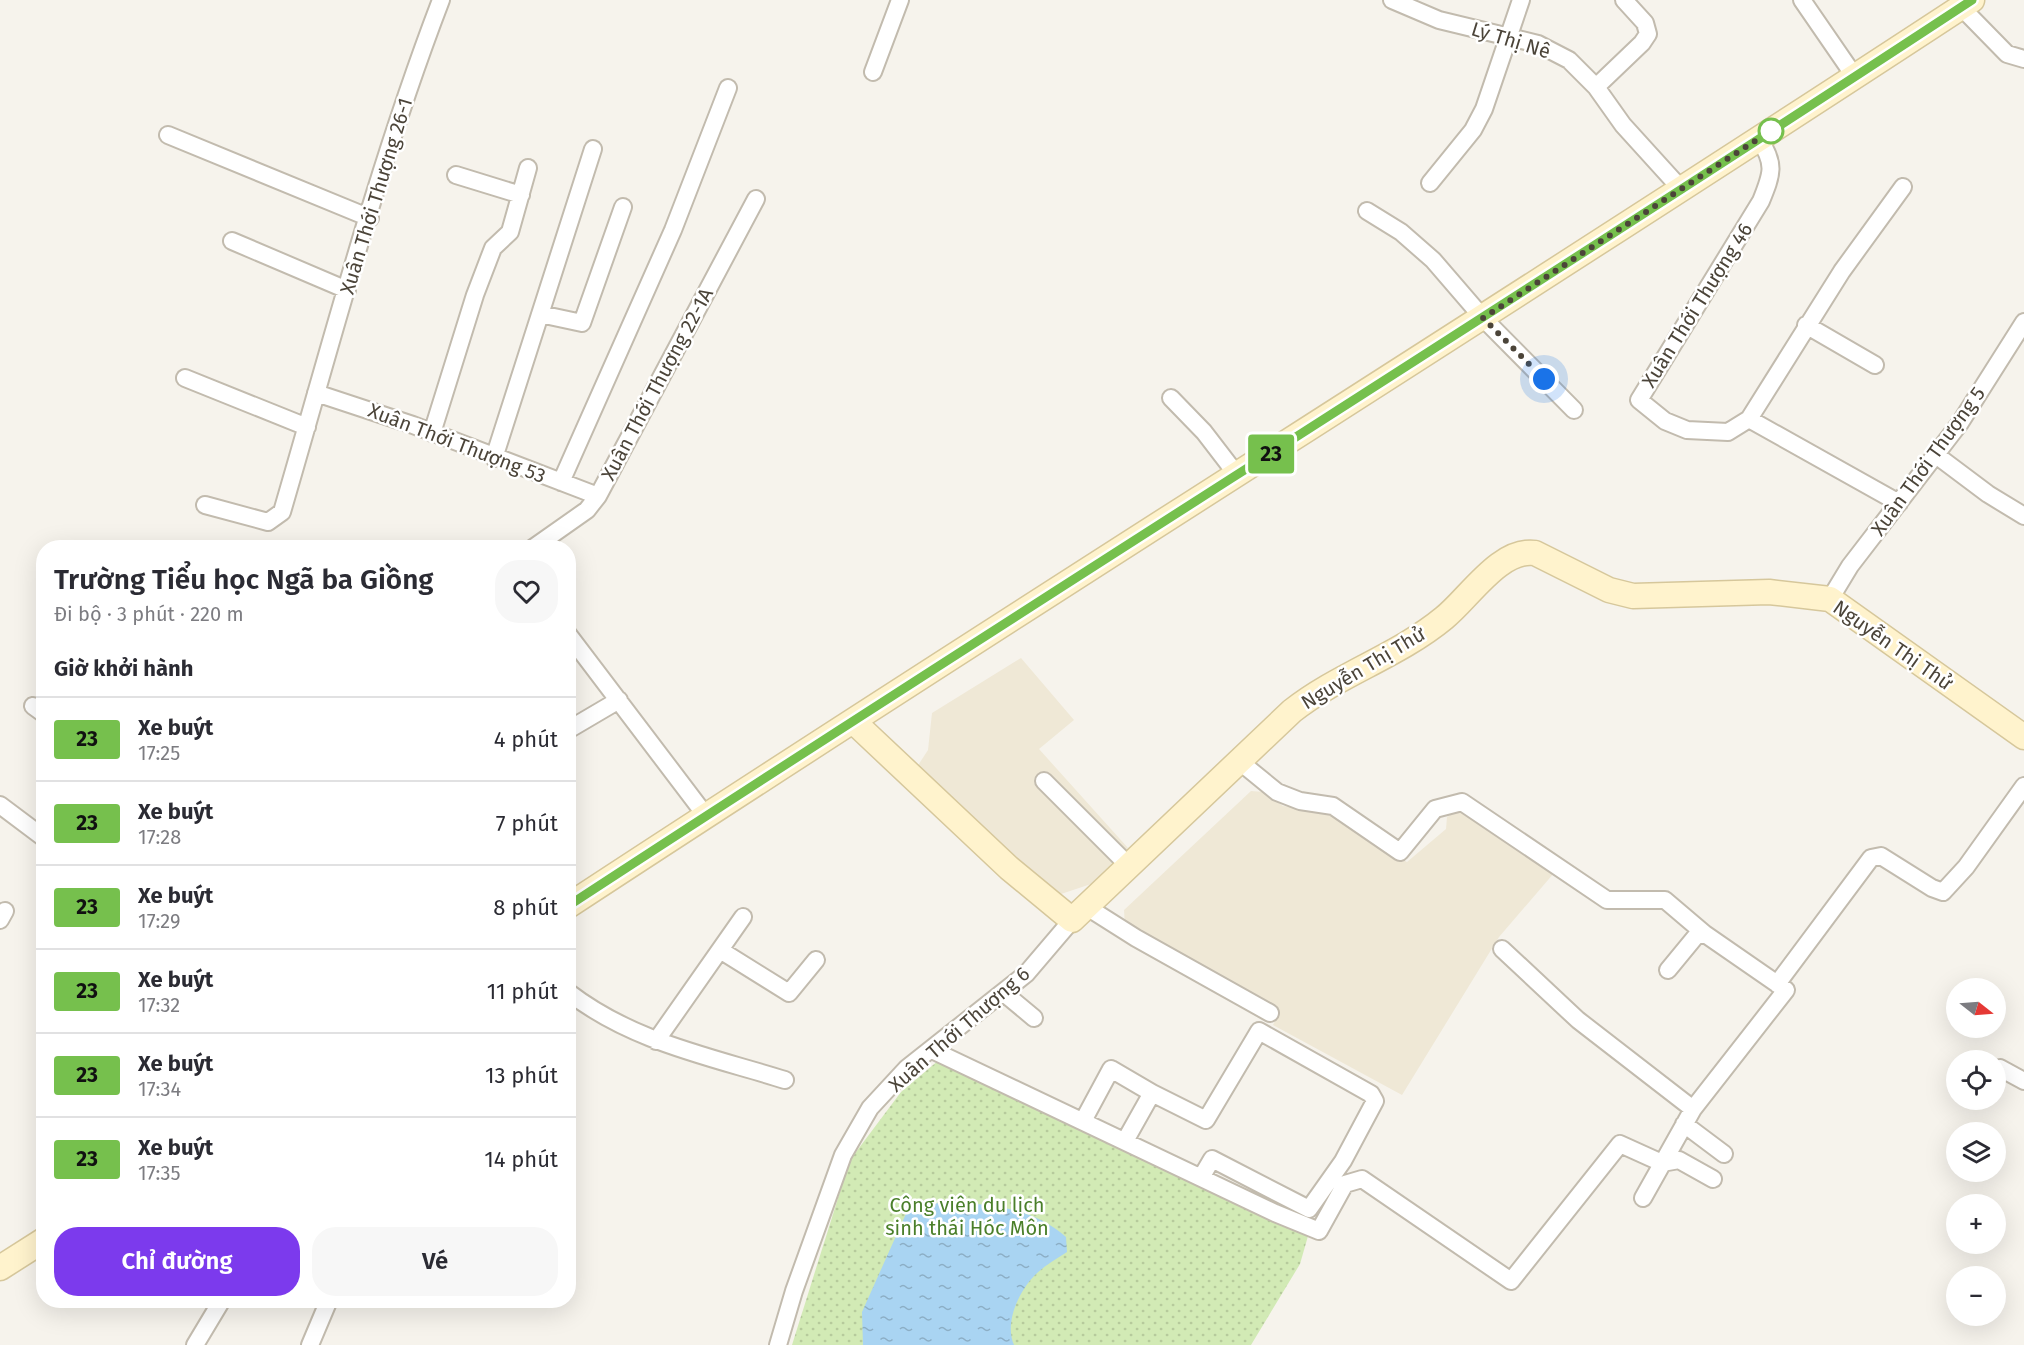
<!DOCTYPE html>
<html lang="vi">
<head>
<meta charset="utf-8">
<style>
  :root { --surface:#fff; --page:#f7f7f7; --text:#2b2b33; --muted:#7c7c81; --line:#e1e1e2; --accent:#7c3aed }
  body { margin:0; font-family:"Fira Sans",sans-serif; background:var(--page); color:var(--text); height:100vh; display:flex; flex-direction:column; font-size:22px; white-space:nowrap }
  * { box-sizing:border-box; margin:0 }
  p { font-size:20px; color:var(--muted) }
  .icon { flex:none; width:33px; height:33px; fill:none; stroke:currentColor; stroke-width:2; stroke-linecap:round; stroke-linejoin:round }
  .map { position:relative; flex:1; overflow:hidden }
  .panel { position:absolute; left:36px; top:540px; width:540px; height:768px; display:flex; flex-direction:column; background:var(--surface); border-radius:24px; box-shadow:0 6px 24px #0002 }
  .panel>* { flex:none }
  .badge { padding:0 12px; border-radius:4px; font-size:21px; line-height:39px }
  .needle { width:39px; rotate:107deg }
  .controls { position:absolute; left:1946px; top:978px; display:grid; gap:12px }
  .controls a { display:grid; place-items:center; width:60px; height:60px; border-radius:50%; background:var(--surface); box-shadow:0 6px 24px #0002; font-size:30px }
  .you { position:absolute; width:30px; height:30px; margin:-15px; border:4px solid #fff; border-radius:50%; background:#1a73e8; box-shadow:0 0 0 9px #1a73e833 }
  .map>.badge { position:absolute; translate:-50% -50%; box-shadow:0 0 0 3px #fff }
  h2 { padding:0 18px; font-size:22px; line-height:54px }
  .round { display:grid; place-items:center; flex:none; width:63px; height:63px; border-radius:24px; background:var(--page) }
  .summary { display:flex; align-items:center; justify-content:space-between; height:102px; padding:0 18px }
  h1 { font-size:28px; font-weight:600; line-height:45px }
  .primary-button { display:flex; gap:12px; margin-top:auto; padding:12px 18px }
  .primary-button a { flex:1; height:69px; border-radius:24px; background:var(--accent); color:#fff; font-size:24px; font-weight:600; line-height:69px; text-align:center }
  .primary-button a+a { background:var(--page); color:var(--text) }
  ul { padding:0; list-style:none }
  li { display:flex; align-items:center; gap:18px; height:84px; padding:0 18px; border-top:2px solid var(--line) }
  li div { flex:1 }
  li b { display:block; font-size:22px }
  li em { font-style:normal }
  li .badge { min-width:66px; font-weight:700; text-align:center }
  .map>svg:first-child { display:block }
  .education { fill:#efe8d6 }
  .grass { fill:url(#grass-dots) }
  .water { fill:url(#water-ripples) }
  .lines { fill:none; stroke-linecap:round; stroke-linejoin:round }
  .street-casing { stroke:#c2bbae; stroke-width:20 }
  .secondary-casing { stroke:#d6c79b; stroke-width:27 }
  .street { stroke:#fff; stroke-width:16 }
  .secondary { stroke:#fff3cd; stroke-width:24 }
  .line-casing { stroke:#fff; stroke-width:14 }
  .line { stroke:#76c04d; stroke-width:9 }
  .walk { stroke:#4b4439; stroke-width:6; stroke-dasharray:0 10.8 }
  .stop-dot { fill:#fff; stroke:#76c04d; stroke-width:3 }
  .labels { text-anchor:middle; stroke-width:5; stroke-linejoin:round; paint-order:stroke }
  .street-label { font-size:20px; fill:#4b4439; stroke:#fff }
  .park-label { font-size:20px; fill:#4a7f2a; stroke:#fff }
</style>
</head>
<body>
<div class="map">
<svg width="2024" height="1345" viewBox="0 0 2024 1345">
  <defs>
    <pattern id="grass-dots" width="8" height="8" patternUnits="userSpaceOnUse" patternTransform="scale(1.5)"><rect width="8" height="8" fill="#d2eab5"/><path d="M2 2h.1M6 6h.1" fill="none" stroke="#b6ca9c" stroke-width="1.8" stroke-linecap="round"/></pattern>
    <pattern id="water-ripples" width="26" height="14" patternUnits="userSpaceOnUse" patternTransform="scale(1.5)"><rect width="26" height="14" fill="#a9d4f2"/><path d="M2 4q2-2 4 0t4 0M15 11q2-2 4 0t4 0" fill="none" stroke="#8caec5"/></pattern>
  </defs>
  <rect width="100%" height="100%" fill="#f6f3ec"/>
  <!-- education -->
  <path class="education" d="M1021 658 1074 720 1039 749 1128 848 1091 884 1058 895 915 770 928 750 932 713Z
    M1251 791 1264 792 1283 806 1335 813 1379 846 1407 862 1446 829 1447 817 1464 807 1554 873 1499 937 1402 1095 1273 1025 1278 1014 1125 926 1124 910Z"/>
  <!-- grass -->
  <path class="grass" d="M939 1060 1308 1236 1300 1264 1251 1345H792L850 1160 901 1092Z"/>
  <!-- water -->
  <path class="water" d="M945 1202C988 1204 1033 1207 1066 1237L1067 1252C1056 1259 1044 1266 1035 1275 1019 1291 1004 1323 1014 1345H863L862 1312 909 1207Z"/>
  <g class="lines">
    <defs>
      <path id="street" d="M1392 0 1439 20 1538 44 1569 60 1596 87 1623 125 1682 190
        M1802 0 1855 77
        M1961 7 2007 54 2024 59
        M873 72 900 0
        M1596 87 1642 43 1648 34 1645 23 1624 0
        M168 135 370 218
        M1759 139C1776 164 1772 174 1761 201L1639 400 1665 421 1687 430 1728 432 1749 419 1899 503
        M456 175 521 195
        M1430 183 1473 130 1484 109 1521 0
        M1367 211 1401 232 1433 260 1483 318 1574 410
        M232 241 347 290
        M540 314 582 323 623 207
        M1806 325 1875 365
        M185 378 307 427
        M316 393 413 425 598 496
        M1171 398 1204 432 1237 475
        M1749 419 1842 271 1903 187
        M432 433 475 295 493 248 510 232 528 168
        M1936 455 1988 494 2024 516
        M494 458 593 149
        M561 482 673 230 728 88
        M205 505 268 522 282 512C332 341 377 167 441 0
        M533 548 587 510 598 496 756 199
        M1830 599 1850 566 1960 423 2024 322
        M568 634 706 816
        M33 706 44 714
        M568 730 619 700
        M1239 761 1277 792 1300 801 1333 806 1400 852 1435 809 1462 802 1607 900H1665L1705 934
        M1044 781 1129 866
        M0 805 44 838
        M1087 907 1136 938 1270 1013
        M0 920 5 911
        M1502 949 1578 1020 1693 1109 1786 990 1705 934 1696 936 1668 970
        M720 950 789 993 816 960
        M1777 984 1871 858 1881 856 1932 888 1943 892 1966 867 2024 786
        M568 992C633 1042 708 1056 785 1080
        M1004 993 1034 1018
        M656 1041 743 917
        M932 1050 1275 1213 1319 1231 1345 1184 1362 1179 1511 1281 1620 1144 1662 1163 1679 1160 1713 1179
        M2000 1068 2024 1081
        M1083 1121 1111 1069 1152 1093
        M1684 1124 1724 1154
        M1125 1141 1152 1093 1206 1120 1259 1031 1371 1094 1375 1101 1343 1161 1309 1209 1212 1159 1202 1176
        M1643 1198 1693 1109
        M195 1345 222 1300
        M310 1345 329 1300
        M778 1345 794 1291 843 1155 870 1108 907 1068 1026 974 1072 920"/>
      <path id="secondary" d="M854 722 1009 868 1072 920 1292 711C1339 674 1398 656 1444 618 1469 598 1500 548 1535 553L1609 590 1633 596 1769 592 1830 599 2024 737
        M568 906C1034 600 1506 306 1972 0
        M0 1268 44 1240"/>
    </defs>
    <!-- street casing -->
    <use href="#street" class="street-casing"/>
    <!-- secondary casing -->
    <use href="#secondary" class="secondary-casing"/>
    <!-- street -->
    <use href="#street" class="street"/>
    <!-- secondary -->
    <use href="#secondary" class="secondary"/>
  </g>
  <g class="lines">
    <defs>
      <path id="line" d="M568 906C1034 601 1507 306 1972 0"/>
    </defs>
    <!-- line casing -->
    <use href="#line" class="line-casing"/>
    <!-- line -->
    <use href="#line" class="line"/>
    <!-- walk -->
    <path class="walk" d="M1544 379 1483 318 1778 126 1771 131"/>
  </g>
  <!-- markers -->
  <circle class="stop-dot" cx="1771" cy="131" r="12"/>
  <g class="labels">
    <!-- street labels -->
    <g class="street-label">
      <text transform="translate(1511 40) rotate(17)" y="7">Lý Thị Nê</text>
      <text transform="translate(376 196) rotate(-73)" y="7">Xuân Thới Thượng 26-1</text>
      <text transform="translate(1697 305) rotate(-58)" y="7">Xuân Thới Thượng 46</text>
      <text transform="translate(657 384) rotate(-62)" y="7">Xuân Thới Thượng 22-1A</text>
      <text transform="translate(457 443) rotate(21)" y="7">Xuân Thới Thượng 53</text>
      <text transform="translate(1928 461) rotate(-54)" y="7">Xuân Thới Thượng 5</text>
      <text transform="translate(1893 645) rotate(35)" y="7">Nguyễn Thị Thử</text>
      <text transform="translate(1363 668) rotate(-31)" y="7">Nguyễn Thị Thử</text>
      <text transform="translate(959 1029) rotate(-41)" y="7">Xuân Thới Thượng 6</text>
    </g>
    <!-- park labels -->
    <g class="park-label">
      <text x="967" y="1212">Công viên du lịch<tspan x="967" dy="23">sinh thái Hóc Môn</tspan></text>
    </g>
  </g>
</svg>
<div class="controls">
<a><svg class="needle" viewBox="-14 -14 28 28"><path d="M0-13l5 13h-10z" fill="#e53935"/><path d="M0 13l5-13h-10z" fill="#7c7c81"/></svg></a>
<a><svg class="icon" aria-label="locate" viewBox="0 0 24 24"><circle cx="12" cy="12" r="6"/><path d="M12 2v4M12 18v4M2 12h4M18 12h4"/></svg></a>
<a><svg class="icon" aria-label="layers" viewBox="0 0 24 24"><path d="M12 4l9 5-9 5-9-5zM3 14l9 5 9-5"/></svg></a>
<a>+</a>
<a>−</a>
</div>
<div class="you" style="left:1544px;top:379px"></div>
<b class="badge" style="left:1271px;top:454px;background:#76c04d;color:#111">23</b>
<section class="panel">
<div class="summary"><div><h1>Trường Tiểu học Ngã ba Giồng</h1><p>Đi bộ · 3 phút · 220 m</p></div><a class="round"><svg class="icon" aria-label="heart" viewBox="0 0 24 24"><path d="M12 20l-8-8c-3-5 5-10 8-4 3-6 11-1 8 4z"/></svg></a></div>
<h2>Giờ khởi hành</h2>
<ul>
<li><span class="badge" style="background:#76c04d;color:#111">23</span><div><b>Xe buýt</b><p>17:25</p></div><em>4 phút</em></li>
<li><span class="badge" style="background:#76c04d;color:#111">23</span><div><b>Xe buýt</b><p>17:28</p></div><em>7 phút</em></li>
<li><span class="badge" style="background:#76c04d;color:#111">23</span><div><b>Xe buýt</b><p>17:29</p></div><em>8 phút</em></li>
<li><span class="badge" style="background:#76c04d;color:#111">23</span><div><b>Xe buýt</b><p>17:32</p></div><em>11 phút</em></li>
<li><span class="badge" style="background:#76c04d;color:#111">23</span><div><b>Xe buýt</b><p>17:34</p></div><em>13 phút</em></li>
<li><span class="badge" style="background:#76c04d;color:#111">23</span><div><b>Xe buýt</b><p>17:35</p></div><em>14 phút</em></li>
</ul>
<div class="primary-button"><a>Chỉ đường</a><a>Vé</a></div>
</section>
</div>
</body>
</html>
